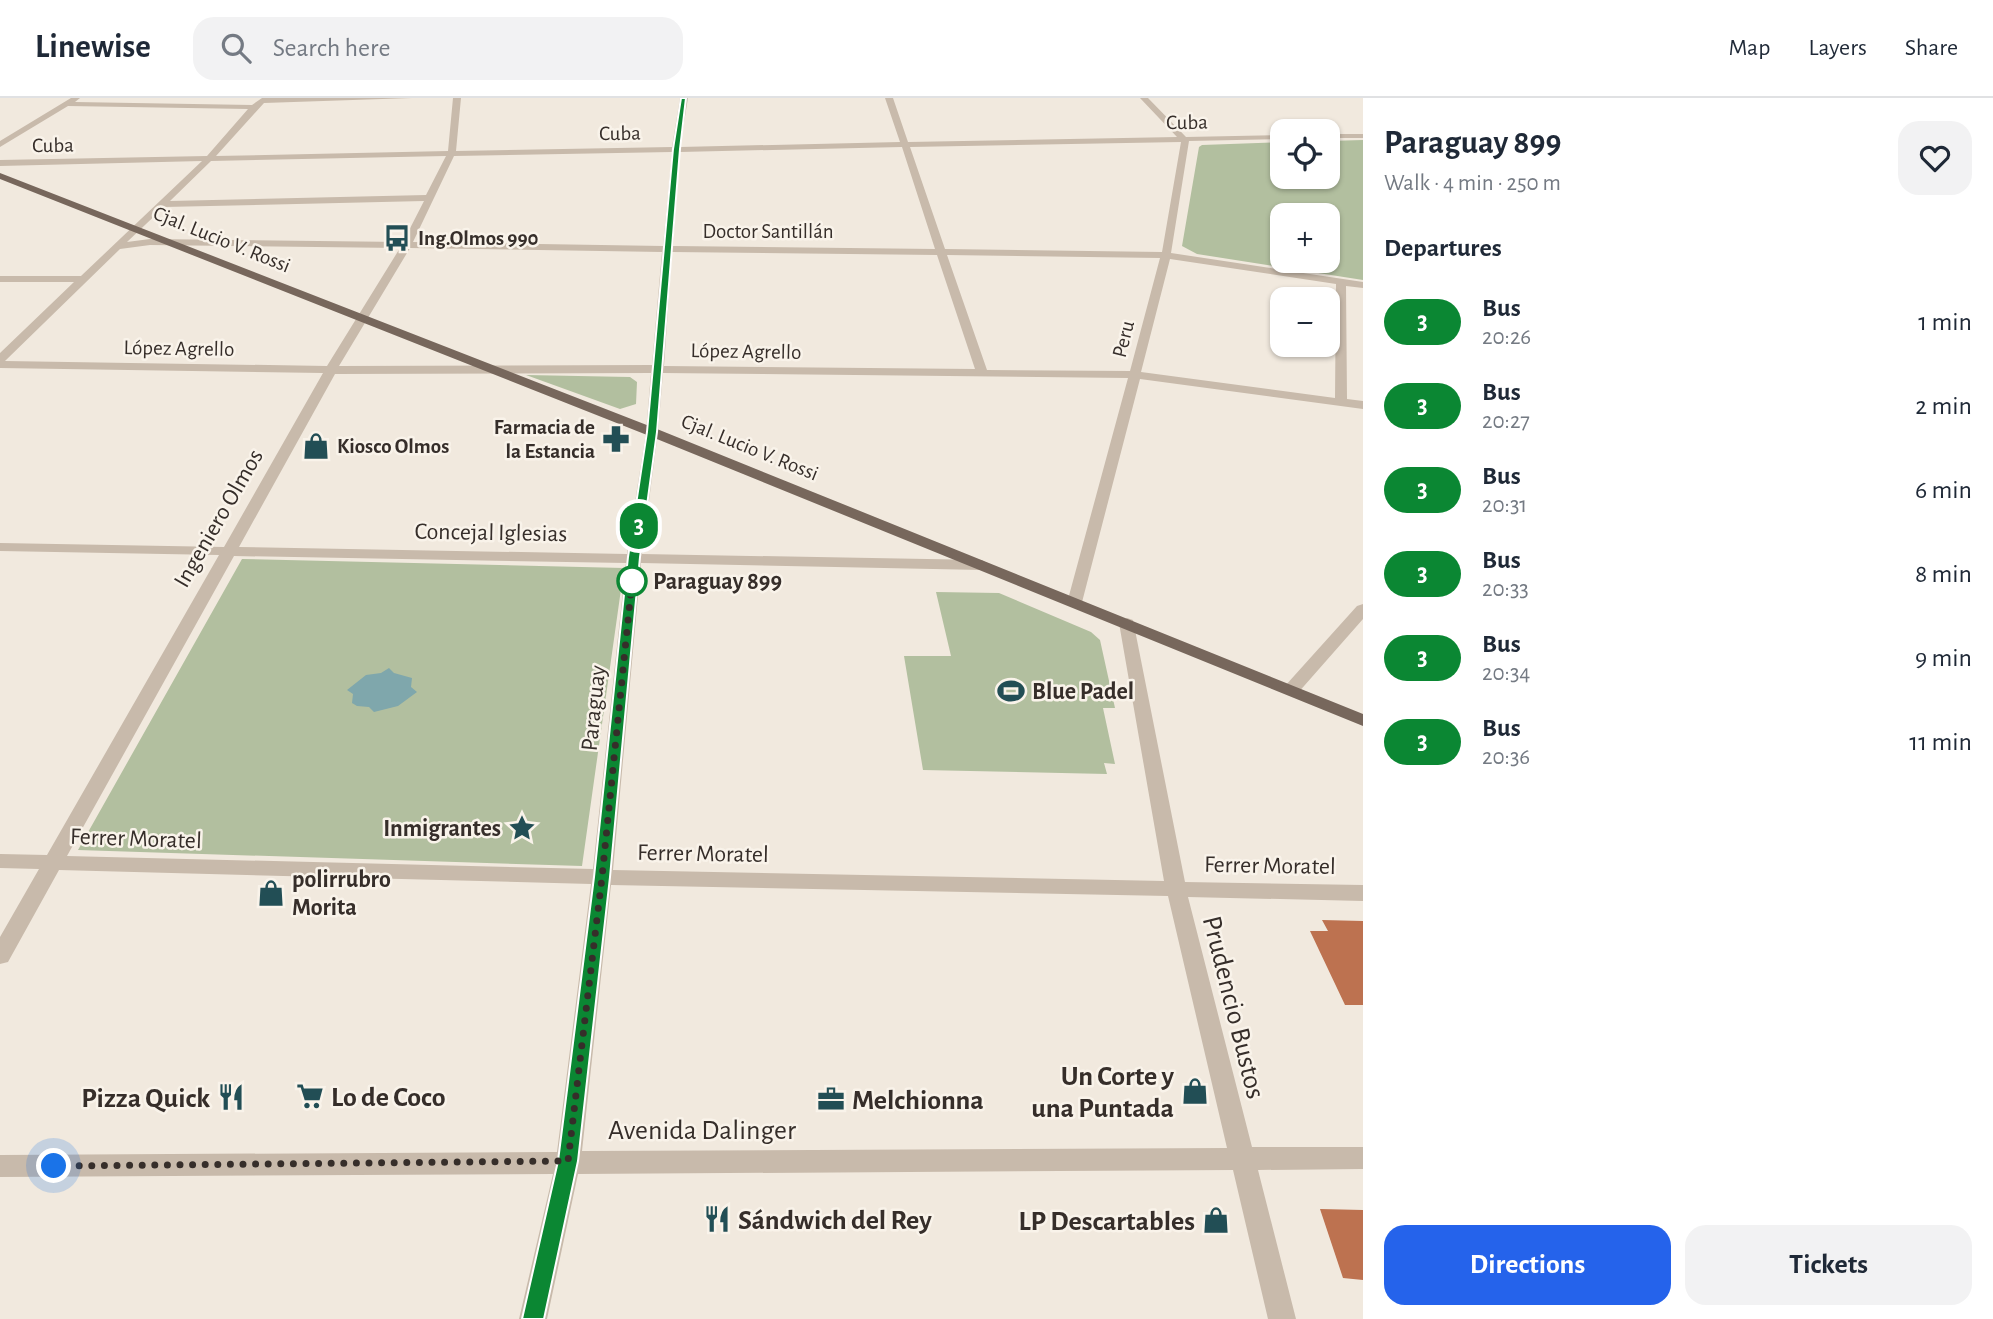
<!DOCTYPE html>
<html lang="en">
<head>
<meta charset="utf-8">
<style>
  :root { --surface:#fff; --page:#f2f2f3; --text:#1f2937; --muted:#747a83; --line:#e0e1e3; --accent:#2563eb }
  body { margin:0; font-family:"Alegreya Sans",sans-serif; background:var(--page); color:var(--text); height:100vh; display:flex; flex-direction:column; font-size:26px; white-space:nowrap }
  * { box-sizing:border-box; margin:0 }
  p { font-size:23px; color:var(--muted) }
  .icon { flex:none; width:38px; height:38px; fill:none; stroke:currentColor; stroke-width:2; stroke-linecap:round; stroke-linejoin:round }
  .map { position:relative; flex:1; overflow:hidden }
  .details { display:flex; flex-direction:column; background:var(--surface); width:630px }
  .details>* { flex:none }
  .badge { padding:0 14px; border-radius:23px; font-size:24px; line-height:46px }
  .buttons { position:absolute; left:1270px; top:21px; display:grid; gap:14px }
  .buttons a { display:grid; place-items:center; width:70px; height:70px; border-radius:14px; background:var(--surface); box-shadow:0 2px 5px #0004; font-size:35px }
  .you { position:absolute; width:35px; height:35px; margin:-18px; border:5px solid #fff; border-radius:50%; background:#1a73e8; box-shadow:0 0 0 10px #1a73e833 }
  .map>.badge { position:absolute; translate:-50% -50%; box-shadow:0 0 0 4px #fff }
  h2 { padding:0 21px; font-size:26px; line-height:63px }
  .round { display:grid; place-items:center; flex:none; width:74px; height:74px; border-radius:21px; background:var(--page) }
  .summary { display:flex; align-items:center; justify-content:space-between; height:119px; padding:0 21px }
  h1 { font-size:33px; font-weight:700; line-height:52px }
  .cta { display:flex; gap:14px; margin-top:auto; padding:14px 21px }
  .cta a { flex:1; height:80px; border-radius:21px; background:var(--accent); color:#fff; font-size:28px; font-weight:700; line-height:80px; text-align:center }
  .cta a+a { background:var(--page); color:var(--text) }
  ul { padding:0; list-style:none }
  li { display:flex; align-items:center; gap:21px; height:84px; padding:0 21px }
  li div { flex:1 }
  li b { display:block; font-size:26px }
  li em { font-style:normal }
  li .badge { min-width:77px; font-weight:700; text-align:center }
  header { display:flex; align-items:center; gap:42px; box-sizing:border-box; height:98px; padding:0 35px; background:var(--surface); border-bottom:2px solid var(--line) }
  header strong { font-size:33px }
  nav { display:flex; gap:38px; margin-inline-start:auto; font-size:24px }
  .search { width:490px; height:63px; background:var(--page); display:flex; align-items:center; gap:18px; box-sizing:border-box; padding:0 24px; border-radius:21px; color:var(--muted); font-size:26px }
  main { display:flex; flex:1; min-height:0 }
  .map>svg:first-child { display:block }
  .green { fill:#b2bf9f; fill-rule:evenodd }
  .water { fill:#7fa7ac }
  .building { fill:#bd7250 }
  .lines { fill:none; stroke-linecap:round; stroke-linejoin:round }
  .minor { fill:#c8baab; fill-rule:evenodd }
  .major { fill:#77675c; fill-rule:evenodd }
  .line { fill:#0b8733; stroke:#fff; stroke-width:2 }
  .walk { stroke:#362e2a; stroke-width:7; stroke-dasharray:0 12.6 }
  .stop-dot { fill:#fff; stroke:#0b8733; stroke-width:3.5 }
  .labels { text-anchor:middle; stroke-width:5; stroke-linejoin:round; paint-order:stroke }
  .far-street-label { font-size:21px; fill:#362e2a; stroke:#f9f3ea }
  .far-poi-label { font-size:21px; font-weight:bold; fill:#362e2a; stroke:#f9f3ea; text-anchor:start }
  .street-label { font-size:24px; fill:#362e2a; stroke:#f9f3ea }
  .stop-label { font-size:24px; font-weight:bold; fill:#362e2a; stroke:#f9f3ea; text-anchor:start }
  .poi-label { font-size:24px; font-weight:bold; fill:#362e2a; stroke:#f9f3ea; text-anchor:start }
  .near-street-label { font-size:28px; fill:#362e2a; stroke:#f9f3ea }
  .near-poi-label { font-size:28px; font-weight:bold; fill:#362e2a; stroke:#f9f3ea; text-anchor:end }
</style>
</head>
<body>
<header>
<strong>Linewise</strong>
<div class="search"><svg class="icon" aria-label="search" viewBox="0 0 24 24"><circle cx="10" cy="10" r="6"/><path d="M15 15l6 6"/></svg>Search here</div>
<nav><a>Map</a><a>Layers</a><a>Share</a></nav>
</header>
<main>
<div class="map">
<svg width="1363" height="1221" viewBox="0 0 1363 1221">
  <rect width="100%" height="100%" fill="#f1e9de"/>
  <!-- green -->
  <path class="green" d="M1363 42V182L1197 156 1182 148 1199 49 1202 47 1283 44V79H1328V43ZM1283 117H1328V163H1283Z
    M526 277 630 279 637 284 636 306 620 311Z
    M242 461 624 470 582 768 78 752Z
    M936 494 999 495 1091 534 1100 542 1115 610H1103L1115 666 1104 665 1107 676 923 672 904 558H951Z"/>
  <!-- water -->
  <path class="water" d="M389 570 394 575 412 580 411 589 417 594 398 608 374 614 369 609 357 608 352 605 353 596 347 592 366 577 381 575Z"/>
  <!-- building -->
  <path class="building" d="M1322 822 1363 823V907H1345L1310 833H1328Z
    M1320 1111 1363 1112V1182L1343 1180Z"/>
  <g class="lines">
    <!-- minor -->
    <path class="minor" d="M71 0H80L75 4 252 7 262 0H412L264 5 216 58 448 53 453 0H461L456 53 672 49 680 0H688L680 49 900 44 885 0H893L908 44 1177 39 1140 0H1148L1186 39 1283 37V41L1189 43 1171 155 1363 184V190L1346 188 1347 301 1363 303V311L1140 281 1081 508H1069L1067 505 1128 280 663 275 658 334 642 456 982 462 990 467 982 472 641 465 613 772 1164 783 1119 525 1127 520 1133 522 1185 784 1363 787V803L1188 799 1252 1049H1363V1071L1258 1072 1296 1221H1268L1233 1072 578 1076 547 1221H519L553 1076 0 1079V1057L557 1054 591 786 59 772 8 864 0 866V839L39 771 0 770V756L47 757 219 457 0 453V445L224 449 323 275 0 270V255L74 184H0V178H81L202 63 0 68V62L207 58 248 11 68 8 0 49V43ZM1181 44 1162 154 945 151 910 49ZM902 49 935 151 673 148 680 54ZM672 54 663 148 413 144 454 58ZM446 58 426 97 170 103 211 63ZM424 103 403 144 150 141 127 144 164 109ZM150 147 400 150 327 268 5 263 120 151ZM410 150 662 154 652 267 339 268ZM672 154 937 157 975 271 664 268ZM947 157 1160 160 1130 273 987 272ZM1170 161 1336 186 1335 300 1141 274ZM651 275 646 334 627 456 239 449 335 276ZM234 458 626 465 593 771 67 758ZM611 787 1168 798 1227 1050 582 1053Z
      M1328 36H1363V40H1328Z
      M1363 506V521L1297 596H1285L1282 592 1285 588 1357 508Z"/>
    <!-- major -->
    <path class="major" d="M0 75 657 331 1363 616V628L647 337 0 81Z"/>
  </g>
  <!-- line -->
  <path class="line" d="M681 0H686L680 51 657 334 640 459 610 779 578 1063 544 1221H522L558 1063 594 779 628 459 647 334 673 51Z"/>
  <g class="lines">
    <!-- walk -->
    <path class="walk" d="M54 1068 568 1063 602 779 632 483"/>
  </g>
  <!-- icons -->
  <defs>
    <symbol id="bus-bare" viewBox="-9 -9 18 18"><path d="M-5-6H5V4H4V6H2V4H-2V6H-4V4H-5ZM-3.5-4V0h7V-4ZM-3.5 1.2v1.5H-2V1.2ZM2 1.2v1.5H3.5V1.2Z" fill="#224e55" stroke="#f9f3ea" stroke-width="2.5" paint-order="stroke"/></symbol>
    <symbol id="pharmacy-bare" viewBox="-9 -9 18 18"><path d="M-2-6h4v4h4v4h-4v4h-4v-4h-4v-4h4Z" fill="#224e55" stroke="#f9f3ea" stroke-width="2.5" paint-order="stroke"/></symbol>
    <symbol id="shop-bare" viewBox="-9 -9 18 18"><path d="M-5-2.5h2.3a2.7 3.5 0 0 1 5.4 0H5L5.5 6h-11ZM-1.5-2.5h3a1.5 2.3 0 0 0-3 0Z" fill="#224e55" stroke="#f9f3ea" stroke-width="2.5" paint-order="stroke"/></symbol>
    <symbol id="stadium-bare" viewBox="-9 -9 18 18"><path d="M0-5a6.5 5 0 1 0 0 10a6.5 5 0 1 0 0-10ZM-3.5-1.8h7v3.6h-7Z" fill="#224e55" stroke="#f9f3ea" stroke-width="2.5" paint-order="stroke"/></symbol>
    <symbol id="sight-bare" viewBox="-9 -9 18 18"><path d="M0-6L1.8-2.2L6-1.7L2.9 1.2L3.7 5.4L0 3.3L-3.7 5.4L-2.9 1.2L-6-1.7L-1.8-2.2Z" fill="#224e55" stroke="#f9f3ea" stroke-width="2.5" paint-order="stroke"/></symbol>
    <symbol id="supermarket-bare" viewBox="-9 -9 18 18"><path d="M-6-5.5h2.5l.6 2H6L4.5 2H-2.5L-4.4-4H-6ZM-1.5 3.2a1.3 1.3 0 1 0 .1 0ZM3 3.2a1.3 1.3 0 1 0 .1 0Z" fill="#224e55" stroke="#f9f3ea" stroke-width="2.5" paint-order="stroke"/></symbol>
    <symbol id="restaurant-bare" viewBox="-9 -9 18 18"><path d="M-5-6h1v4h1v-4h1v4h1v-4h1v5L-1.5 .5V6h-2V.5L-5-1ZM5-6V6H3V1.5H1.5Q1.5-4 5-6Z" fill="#224e55" stroke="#f9f3ea" stroke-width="2.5" paint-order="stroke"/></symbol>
    <symbol id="office-bare" viewBox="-9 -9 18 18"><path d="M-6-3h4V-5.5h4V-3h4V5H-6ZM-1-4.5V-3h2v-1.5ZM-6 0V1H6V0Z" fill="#224e55" stroke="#f9f3ea" stroke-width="2.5" paint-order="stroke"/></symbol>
  </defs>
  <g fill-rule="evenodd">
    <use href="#bus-bare" x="378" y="121" width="38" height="38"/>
    <use href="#pharmacy-bare" x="597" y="322" width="38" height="38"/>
    <use href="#shop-bare" x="297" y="329" width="38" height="38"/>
    <use href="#stadium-bare" x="992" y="574" width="38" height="38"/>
    <use href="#sight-bare" x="503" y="711" width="38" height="38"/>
    <use href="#shop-bare" x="252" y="776" width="38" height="38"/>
    <use href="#shop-bare" x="1176" y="974" width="38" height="38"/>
    <use href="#supermarket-bare" x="291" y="979" width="38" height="38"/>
    <use href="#restaurant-bare" x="212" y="980" width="38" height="38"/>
    <use href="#office-bare" x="812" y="982" width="38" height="38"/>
    <use href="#restaurant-bare" x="698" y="1102" width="38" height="38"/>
    <use href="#shop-bare" x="1197" y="1103" width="38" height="38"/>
  </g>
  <!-- markers -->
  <circle class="stop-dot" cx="632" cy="483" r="14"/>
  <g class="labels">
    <!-- far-street labels -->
    <g class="far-street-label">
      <text transform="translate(1187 24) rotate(-1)" y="7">Cuba</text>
      <text transform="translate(620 35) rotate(-1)" y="7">Cuba</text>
      <text transform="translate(53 47) rotate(-1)" y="7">Cuba</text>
      <text x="768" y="140">Doctor Santillán</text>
      <text transform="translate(222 141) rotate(22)" y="7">Cjal. Lucio V. Rossi</text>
      <text transform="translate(1123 241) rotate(-76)" y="7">Peru</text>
      <text transform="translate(179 250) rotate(1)" y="7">López Agrello</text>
      <text transform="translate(746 253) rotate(1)" y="7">López Agrello</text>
      <text transform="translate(750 349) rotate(22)" y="7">Cjal. Lucio V. Rossi</text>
    </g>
    <!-- far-poi labels -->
    <g class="far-poi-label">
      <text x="418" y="147">Ing.Olmos 990</text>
      <text x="595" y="336" text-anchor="end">Farmacia de<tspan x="595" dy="24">la Estancia</tspan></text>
      <text x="337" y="355">Kiosco Olmos</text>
    </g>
    <!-- street labels -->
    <g class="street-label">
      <text transform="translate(218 420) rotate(-60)" y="8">Ingeniero Olmos</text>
      <text transform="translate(491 434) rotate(1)" y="8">Concejal Iglesias</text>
      <text transform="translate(593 610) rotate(-84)" y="8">Paraguay</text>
      <text transform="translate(136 740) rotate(2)" y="8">Ferrer Moratel</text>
      <text transform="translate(703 755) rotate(1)" y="8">Ferrer Moratel</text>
      <text transform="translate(1270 767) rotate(1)" y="8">Ferrer Moratel</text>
    </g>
    <!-- stop labels -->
    <g class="stop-label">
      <text x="653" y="491">Paraguay 899</text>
    </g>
    <!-- poi labels -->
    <g class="poi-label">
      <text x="1032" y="601">Blue Padel</text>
      <text x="501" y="738" text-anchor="end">Inmigrantes</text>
      <text x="292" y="789">polirrubro<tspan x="292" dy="28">Morita</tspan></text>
    </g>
    <!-- near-street labels -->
    <g class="near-street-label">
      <text transform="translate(1235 909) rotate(76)" y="10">Prudencio Bustos</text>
      <text x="702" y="1041">Avenida Dalinger</text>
    </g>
    <!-- near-poi labels -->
    <g class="near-poi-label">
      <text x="1174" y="987">Un Corte y<tspan x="1174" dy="32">una Puntada</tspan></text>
      <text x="331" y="1008" text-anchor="start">Lo de Coco</text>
      <text x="210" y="1009">Pizza Quick</text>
      <text x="852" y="1011" text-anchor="start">Melchionna</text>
      <text x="738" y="1131" text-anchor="start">Sándwich del Rey</text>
      <text x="1195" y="1132">LP Descartables</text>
    </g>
  </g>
</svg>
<div class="buttons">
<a><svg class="icon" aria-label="locate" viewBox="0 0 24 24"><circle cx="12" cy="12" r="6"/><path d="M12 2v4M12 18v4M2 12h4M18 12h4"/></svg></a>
<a>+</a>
<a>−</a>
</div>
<div class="you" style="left:54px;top:1068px"></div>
<b class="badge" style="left:639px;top:428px;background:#0b8733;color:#fff">3</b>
</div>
<section class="details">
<div class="summary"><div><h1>Paraguay 899</h1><p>Walk · 4 min · 250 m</p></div><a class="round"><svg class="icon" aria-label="heart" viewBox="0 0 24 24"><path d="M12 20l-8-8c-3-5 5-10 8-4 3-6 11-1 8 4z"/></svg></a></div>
<h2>Departures</h2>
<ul>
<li><span class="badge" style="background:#0b8733;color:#fff">3</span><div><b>Bus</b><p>20:26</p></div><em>1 min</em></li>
<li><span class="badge" style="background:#0b8733;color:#fff">3</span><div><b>Bus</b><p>20:27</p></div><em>2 min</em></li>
<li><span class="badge" style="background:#0b8733;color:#fff">3</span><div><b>Bus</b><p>20:31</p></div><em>6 min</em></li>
<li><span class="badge" style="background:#0b8733;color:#fff">3</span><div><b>Bus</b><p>20:33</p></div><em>8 min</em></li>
<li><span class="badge" style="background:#0b8733;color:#fff">3</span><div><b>Bus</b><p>20:34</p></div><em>9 min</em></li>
<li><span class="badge" style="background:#0b8733;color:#fff">3</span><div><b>Bus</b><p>20:36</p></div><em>11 min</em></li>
</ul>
<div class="cta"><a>Directions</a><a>Tickets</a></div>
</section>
</main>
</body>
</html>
